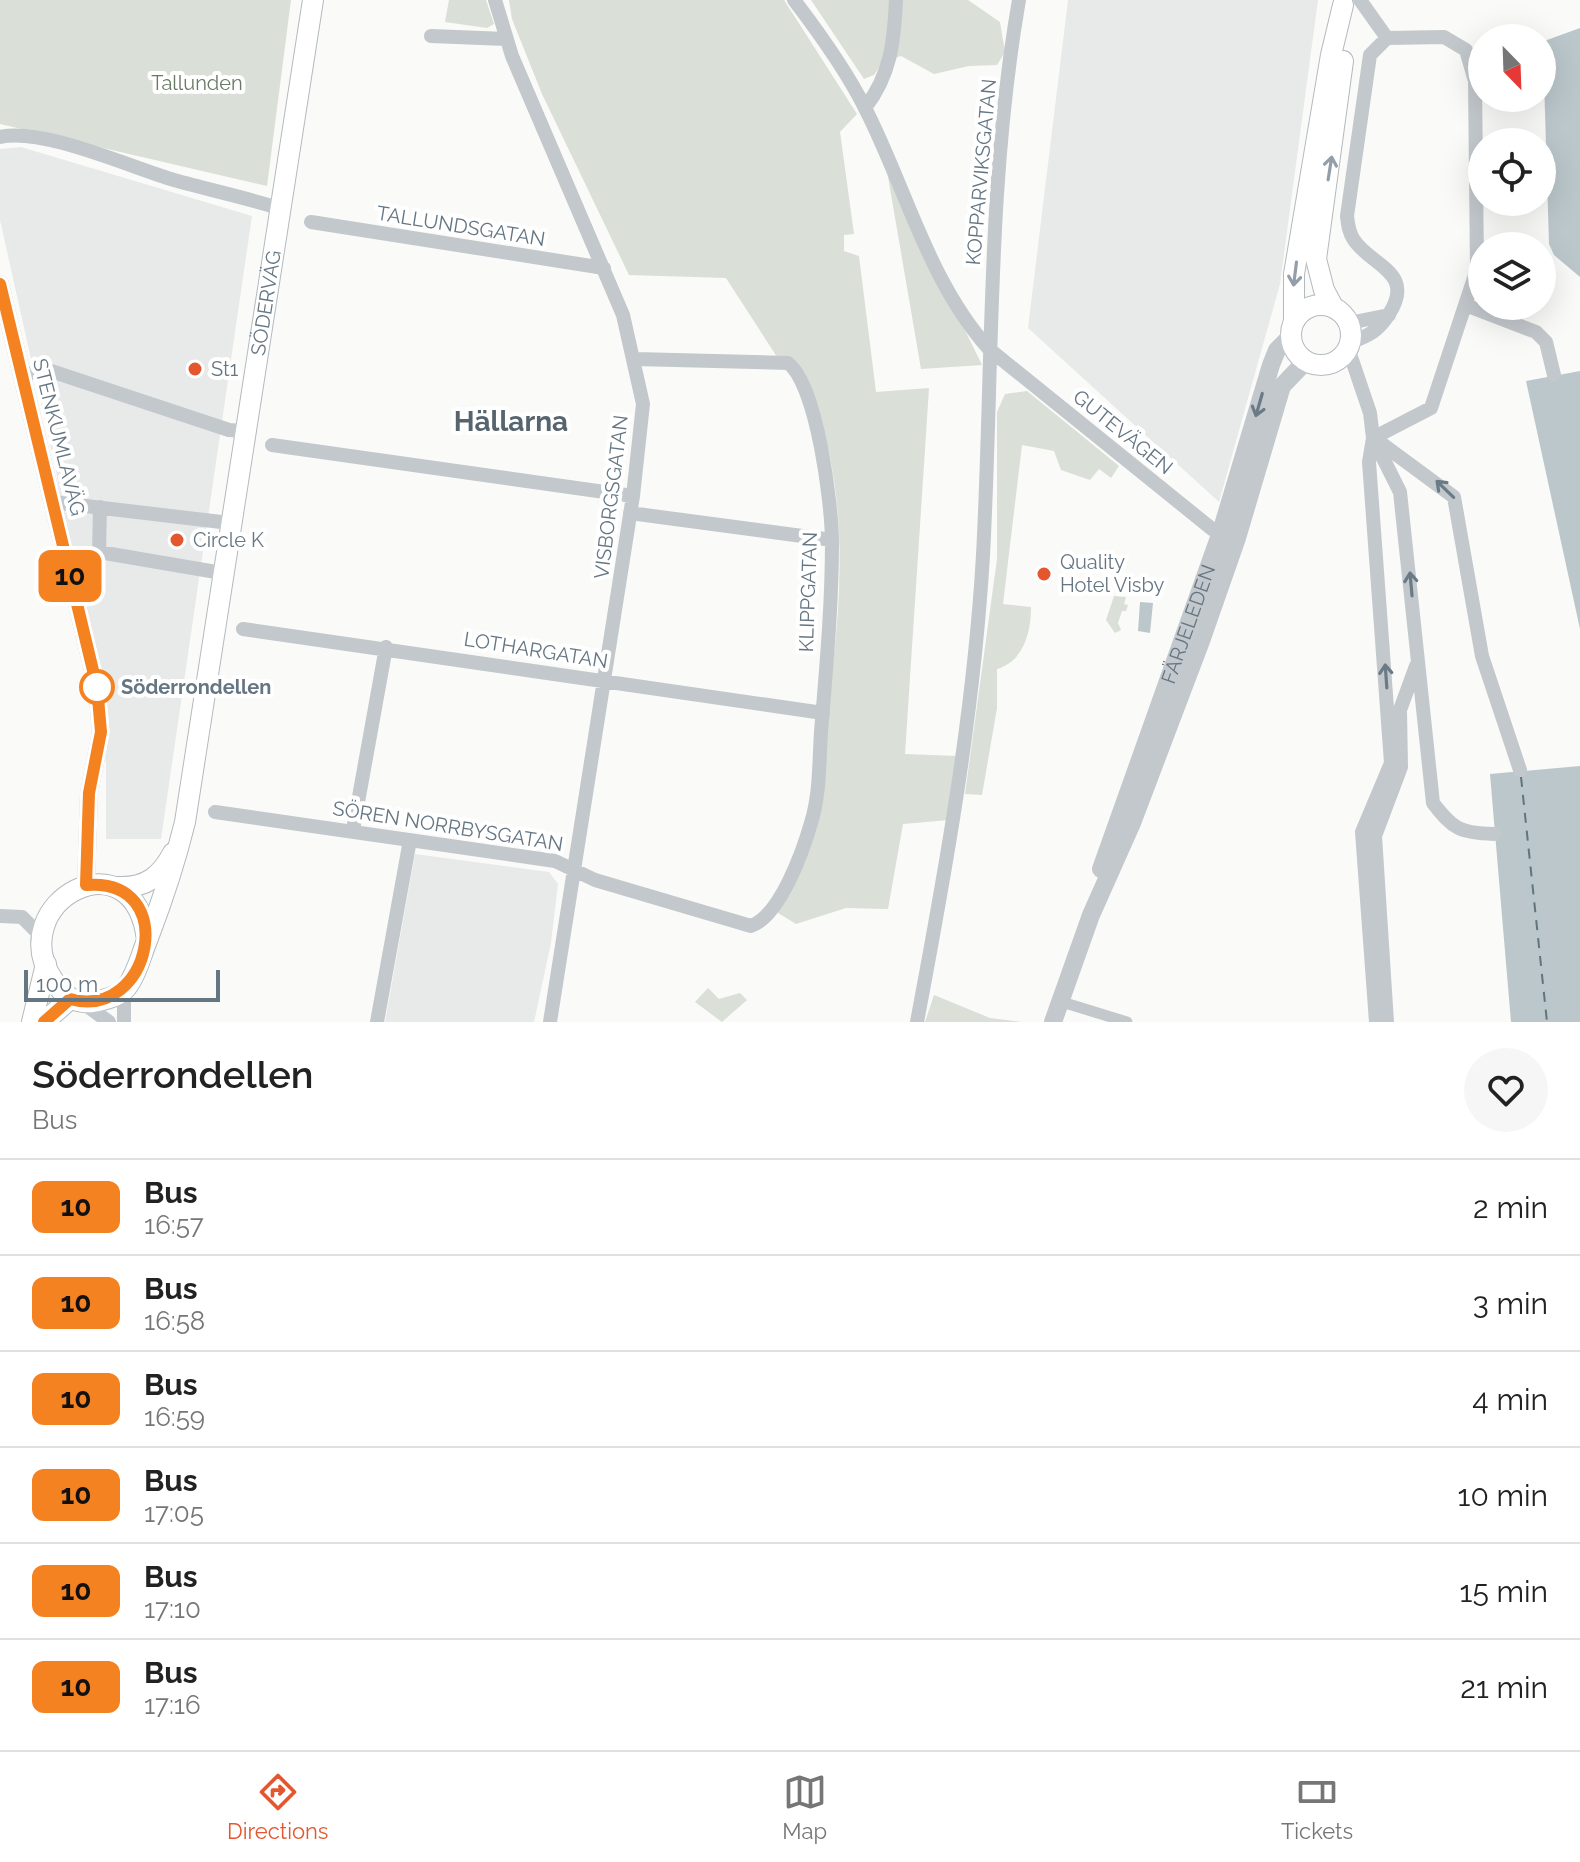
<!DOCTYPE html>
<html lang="en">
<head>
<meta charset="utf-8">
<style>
  :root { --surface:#fff; --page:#f6f6f6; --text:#222; --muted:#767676; --line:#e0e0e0; --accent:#e4572e }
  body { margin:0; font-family:Raleway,sans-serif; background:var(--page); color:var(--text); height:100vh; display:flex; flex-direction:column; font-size:30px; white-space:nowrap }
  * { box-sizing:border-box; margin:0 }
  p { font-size:26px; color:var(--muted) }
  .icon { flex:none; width:44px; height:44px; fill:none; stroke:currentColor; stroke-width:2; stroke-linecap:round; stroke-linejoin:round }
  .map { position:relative; height:1022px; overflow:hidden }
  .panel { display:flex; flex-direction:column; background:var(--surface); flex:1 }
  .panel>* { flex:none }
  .badge { padding:0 16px; border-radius:12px; font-size:28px; line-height:52px }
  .needle { width:52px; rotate:157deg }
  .controls { position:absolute; left:1468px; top:24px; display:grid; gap:16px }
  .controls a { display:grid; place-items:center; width:88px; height:88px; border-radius:50%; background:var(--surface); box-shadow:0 8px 32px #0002; font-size:40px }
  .scale { position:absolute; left:24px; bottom:20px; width:196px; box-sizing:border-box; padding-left:8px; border:4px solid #657683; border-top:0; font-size:22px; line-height:28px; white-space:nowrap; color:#657683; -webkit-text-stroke:6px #fff; paint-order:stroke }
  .map>.badge { position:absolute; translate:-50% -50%; box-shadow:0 0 0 4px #fff }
  .round { display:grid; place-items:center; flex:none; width:84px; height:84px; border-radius:42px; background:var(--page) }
  .head { display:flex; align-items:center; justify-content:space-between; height:136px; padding:0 32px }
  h1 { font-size:38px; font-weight:600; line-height:60px }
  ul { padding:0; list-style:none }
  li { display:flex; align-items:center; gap:24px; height:96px; padding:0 32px; border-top:2px solid var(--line) }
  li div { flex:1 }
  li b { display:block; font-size:30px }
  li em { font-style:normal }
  li .badge { min-width:88px; font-weight:700; text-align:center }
  .tab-bar { display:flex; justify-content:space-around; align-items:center; height:112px; border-top:2px solid var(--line); background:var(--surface); font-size:22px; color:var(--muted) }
  .tab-bar a { display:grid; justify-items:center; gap:4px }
  .tab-bar .current { color:var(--accent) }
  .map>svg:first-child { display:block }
  .built { fill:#e8e9e9 }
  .green { fill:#dadfd7 }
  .water { fill:#bbc7cb }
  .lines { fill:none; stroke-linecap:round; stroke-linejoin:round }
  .ferry { stroke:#60757c; stroke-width:2; stroke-dasharray:10 8; stroke-linecap:butt }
  .secondary-casing { stroke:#b3babf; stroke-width:22 }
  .pedestrian { stroke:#c3c8cc; stroke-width:11 }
  .minor { stroke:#c3c8cc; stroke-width:14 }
  .tertiary { stroke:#c3c8cc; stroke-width:18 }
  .secondary { stroke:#fff; stroke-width:20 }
  .oneway { stroke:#939fa8 }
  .oneway2 { stroke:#6a7a87 }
  .line-casing { stroke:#fff; stroke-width:18 }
  .line { stroke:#f58220; stroke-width:12 }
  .poi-dot { fill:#e4572e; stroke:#fff; stroke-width:3 }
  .stop-dot { fill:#fff; stroke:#f58220; stroke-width:4 }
  .labels { text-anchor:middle; stroke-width:8; stroke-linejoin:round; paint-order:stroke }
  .park-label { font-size:20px; fill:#687a64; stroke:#fff }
  .street-label { font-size:20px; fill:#657683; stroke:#fff }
  .poi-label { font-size:20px; fill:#657683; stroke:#fff; text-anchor:start }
  .stop-label { font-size:20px; font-weight:bold; fill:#657683; stroke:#fff; text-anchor:start }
  .district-label { font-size:28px; font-weight:bold; fill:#57646e; stroke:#fff }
</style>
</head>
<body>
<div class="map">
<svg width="1580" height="1022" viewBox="0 0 1580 1022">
  <rect width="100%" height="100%" fill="#fafaf8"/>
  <!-- built -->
  <path class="built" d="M1068 0H1318L1280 284 1219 502 1028 328Z
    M21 147 252 216 161 839H106V763L56 471 0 220V149Z
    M415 854 549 872 558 884 551 943 534 1022H385Z"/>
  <!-- green -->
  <path class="green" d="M0 0H291L267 186 0 124Z
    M449 0H486L494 24 487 28 445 22Z
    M509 0H784L857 114 840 132 854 234 844 235V251L859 256 876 392 929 388 905 754 958 756 949 820 903 824 888 909 846 908 796 924 778 913 791 888C823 740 867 556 817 408 809 384 806 358 777 357L726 278 629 275 542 94 512 19Z
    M811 0H968L1000 22 1005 52 997 65 969 66 934 74 901 56 883 62 874 75 864 79Z
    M887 171 982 365 921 369Z
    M1027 391 1119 466 1111 478 1099 469 1090 480 1061 470 1054 451 1022 445 1003 604 1031 607C1031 632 1024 661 997 669V708L982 795 965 794 997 559V412L1005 394Z
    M1114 596 1126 597 1124 604 1128 605 1126 611H1122L1118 623 1121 630 1115 633 1106 620Z
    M708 988 719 999 740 993 747 1000 722 1022 695 1002Z
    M934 995 990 1018 1021 1022H925Z"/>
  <!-- water -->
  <path class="water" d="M1580 28V277L1554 255 1549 244 1543 47 1547 40Z
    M1580 371V629L1526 381Z
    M1140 602 1153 603 1150 633 1138 631Z
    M1580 766V1022H1511L1490 774Z"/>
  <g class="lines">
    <!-- ferry -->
    <path class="ferry" d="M1521 777 1547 1022"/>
    <defs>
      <g id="secondary">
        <circle cx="1321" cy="335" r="30"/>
        <path d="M1333 307 1324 290 1316 259 1343 61"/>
        <path d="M1294 321V274L1331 55 1343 5"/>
        <path d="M119 887C146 888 161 876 173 853"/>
        <path id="s2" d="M147 940C134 831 2 902 53 980 63 995 74 1004 93 1002 104 1000 118 997 126 988 137 974 141 955 148 938 163 899 175 863 185 822L313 0"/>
        <path d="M32 1022 46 964"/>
        <path d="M44 1022 70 999"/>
      </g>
    </defs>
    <!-- secondary casing -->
    <use href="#secondary" class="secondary-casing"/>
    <!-- pedestrian -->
    <path class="pedestrian" d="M1062 1002 1127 1022"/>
    <!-- minor -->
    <path class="minor" d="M495 0 512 56 623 315 643 404 633 496 550 1022
      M794 0C820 34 846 70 865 108 906 188 928 281 989 349L1212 529 1230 535
      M1360 0 1387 38
      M431 36 506 39
      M865 108C891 74 894 42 896 0
      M0 137C42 127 130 167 174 180 210 190 247 198 282 209
      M311 222 604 268
      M1468 306 1536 332 1546 342 1554 375
      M1349 323 1389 315
      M1351 342C1369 336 1379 330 1389 314 1416 272 1371 266 1354 240 1349 233 1348 225 1347 216L1370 55 1387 38 1444 37 1466 50 1475 81 1477 269 1431 408 1373 438
      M1348 348 1370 413 1373 438 1400 492 1433 803C1453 829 1460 833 1494 834
      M21 374 51 371 229 430 244 431
      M1373 438 1369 462 1391 763 1362 832 1376 1022
      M1374 438 1454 497 1482 656 1520 770
      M272 445 633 496
      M52 502 230 523
      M100 507 99 552 222 573
      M630 513 832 540
      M243 629 823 713
      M215 812 555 861 595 880 751 926C780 916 803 851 811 823 820 795 819 762 821 732 826 670 832 606 832 543 832 504 817 385 788 363L635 359
      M353 830 386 647
      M0 916 22 917 43 938
      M124 991V1022
      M83 1003 109 1022
      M377 1022 410 840
      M917 1022C946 868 974 712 983 555 993 370 987 183 1019 0
      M1387 1022 1375 836 1401 767 1400 710 1416 666"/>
    <!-- tertiary -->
    <g class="tertiary">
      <path d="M0 284 97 687 101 732 89 793 86 885"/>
      <path id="s1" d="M1101 869 1221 532 1271 365 1277 350 1291 336"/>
      <path d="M1053 1022 1091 915 1132 823 1201 641 1237 538 1282 386 1306 361"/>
    </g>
    <!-- secondary -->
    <use href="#secondary" class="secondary"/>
  </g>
  <!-- one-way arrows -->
  <defs><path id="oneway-shaft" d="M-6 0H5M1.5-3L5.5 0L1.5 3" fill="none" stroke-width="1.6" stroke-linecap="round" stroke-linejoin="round" transform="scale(2)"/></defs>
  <g class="oneway">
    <use href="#oneway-shaft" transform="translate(1330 168) rotate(-81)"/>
    <use href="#oneway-shaft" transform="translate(1295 274) rotate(97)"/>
  </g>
  <g class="oneway2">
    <use href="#oneway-shaft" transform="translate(1259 405) rotate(106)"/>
    <use href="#oneway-shaft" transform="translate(1445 489) rotate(-136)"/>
    <use href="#oneway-shaft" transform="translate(1411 584) rotate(-95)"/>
    <use href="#oneway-shaft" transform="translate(1386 676) rotate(-94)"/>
  </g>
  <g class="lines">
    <defs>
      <path id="line" d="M0 284 97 687 101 732 89 793 86 885C182 877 151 1022 70 999L44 1022"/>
    </defs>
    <!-- line casing -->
    <use href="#line" class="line-casing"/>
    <!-- line -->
    <use href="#line" class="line"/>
  </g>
  <!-- markers -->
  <g class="poi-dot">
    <circle cx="195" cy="369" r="8"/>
    <circle cx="177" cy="540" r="8"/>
    <circle cx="1044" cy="574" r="8"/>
  </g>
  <circle class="stop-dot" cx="97" cy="687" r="16"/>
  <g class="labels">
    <!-- park labels -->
    <g class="park-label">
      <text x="197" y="90">Tallunden</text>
    </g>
    <!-- street labels -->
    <g class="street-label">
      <text transform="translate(981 172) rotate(-85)" y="7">KOPPARVIKSGATAN</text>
      <text transform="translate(461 226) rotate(9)" y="7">TALLUNDSGATAN</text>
      <text dy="7" stroke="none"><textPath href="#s2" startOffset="998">SÖDERVÄG</textPath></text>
      <text transform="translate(1123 432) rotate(39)" y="7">GUTEVÄGEN</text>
      <text transform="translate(59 437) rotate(76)" y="7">STENKUMLAVÄG</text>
      <text transform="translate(611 497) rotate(-83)" y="7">VISBORGSGATAN</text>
      <text transform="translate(808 592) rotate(-88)" y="7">KLIPPGATAN</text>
      <text dy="7" stroke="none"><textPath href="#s1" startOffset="260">FÄRJELEDEN</textPath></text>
      <text transform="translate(536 650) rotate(9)" y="7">LOTHARGATAN</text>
      <text transform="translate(448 826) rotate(9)" y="7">SÖREN NORRBYSGATAN</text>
    </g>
    <!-- poi labels -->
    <g class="poi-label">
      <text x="211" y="376">St1</text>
      <text x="193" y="547">Circle K</text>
      <text x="1060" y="569">Quality<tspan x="1060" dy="23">Hotel Visby</tspan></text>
    </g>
    <!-- stop labels -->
    <g class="stop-label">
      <text x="121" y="694">Söderrondellen</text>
    </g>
    <!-- district labels -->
    <g class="district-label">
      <text x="511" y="431">Hällarna</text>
    </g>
  </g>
</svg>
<div class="controls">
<a><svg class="needle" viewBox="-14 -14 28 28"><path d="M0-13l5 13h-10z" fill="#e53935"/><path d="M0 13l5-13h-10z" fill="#767676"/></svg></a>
<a><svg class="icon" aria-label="locate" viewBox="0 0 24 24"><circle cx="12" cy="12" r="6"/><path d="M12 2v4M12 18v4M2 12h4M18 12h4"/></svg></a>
<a><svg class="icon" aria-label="layers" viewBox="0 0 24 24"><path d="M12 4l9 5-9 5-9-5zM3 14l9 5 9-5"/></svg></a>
</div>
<div class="scale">100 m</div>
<b class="badge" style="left:70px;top:576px;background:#f58220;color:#111">10</b>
</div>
<section class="panel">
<div class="head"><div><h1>Söderrondellen</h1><p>Bus</p></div><a class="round"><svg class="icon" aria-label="heart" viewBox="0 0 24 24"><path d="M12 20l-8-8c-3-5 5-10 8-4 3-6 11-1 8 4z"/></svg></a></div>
<ul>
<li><span class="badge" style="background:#f58220;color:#111">10</span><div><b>Bus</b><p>16:57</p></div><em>2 min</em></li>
<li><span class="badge" style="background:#f58220;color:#111">10</span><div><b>Bus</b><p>16:58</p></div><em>3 min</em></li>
<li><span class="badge" style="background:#f58220;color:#111">10</span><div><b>Bus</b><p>16:59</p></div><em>4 min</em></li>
<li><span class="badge" style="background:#f58220;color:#111">10</span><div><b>Bus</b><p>17:05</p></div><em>10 min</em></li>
<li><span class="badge" style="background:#f58220;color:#111">10</span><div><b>Bus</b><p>17:10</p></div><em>15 min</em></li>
<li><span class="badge" style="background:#f58220;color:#111">10</span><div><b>Bus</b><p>17:16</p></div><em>21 min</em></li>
</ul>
</section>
<nav class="tab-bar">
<a class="current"><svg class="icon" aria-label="directions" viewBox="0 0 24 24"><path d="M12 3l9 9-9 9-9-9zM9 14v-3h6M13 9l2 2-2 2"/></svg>Directions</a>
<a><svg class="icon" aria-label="map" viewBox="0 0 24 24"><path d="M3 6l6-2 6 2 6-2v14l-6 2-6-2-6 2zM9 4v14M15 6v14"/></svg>Map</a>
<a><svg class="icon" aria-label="tickets" viewBox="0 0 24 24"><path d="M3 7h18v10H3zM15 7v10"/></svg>Tickets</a>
</nav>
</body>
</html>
